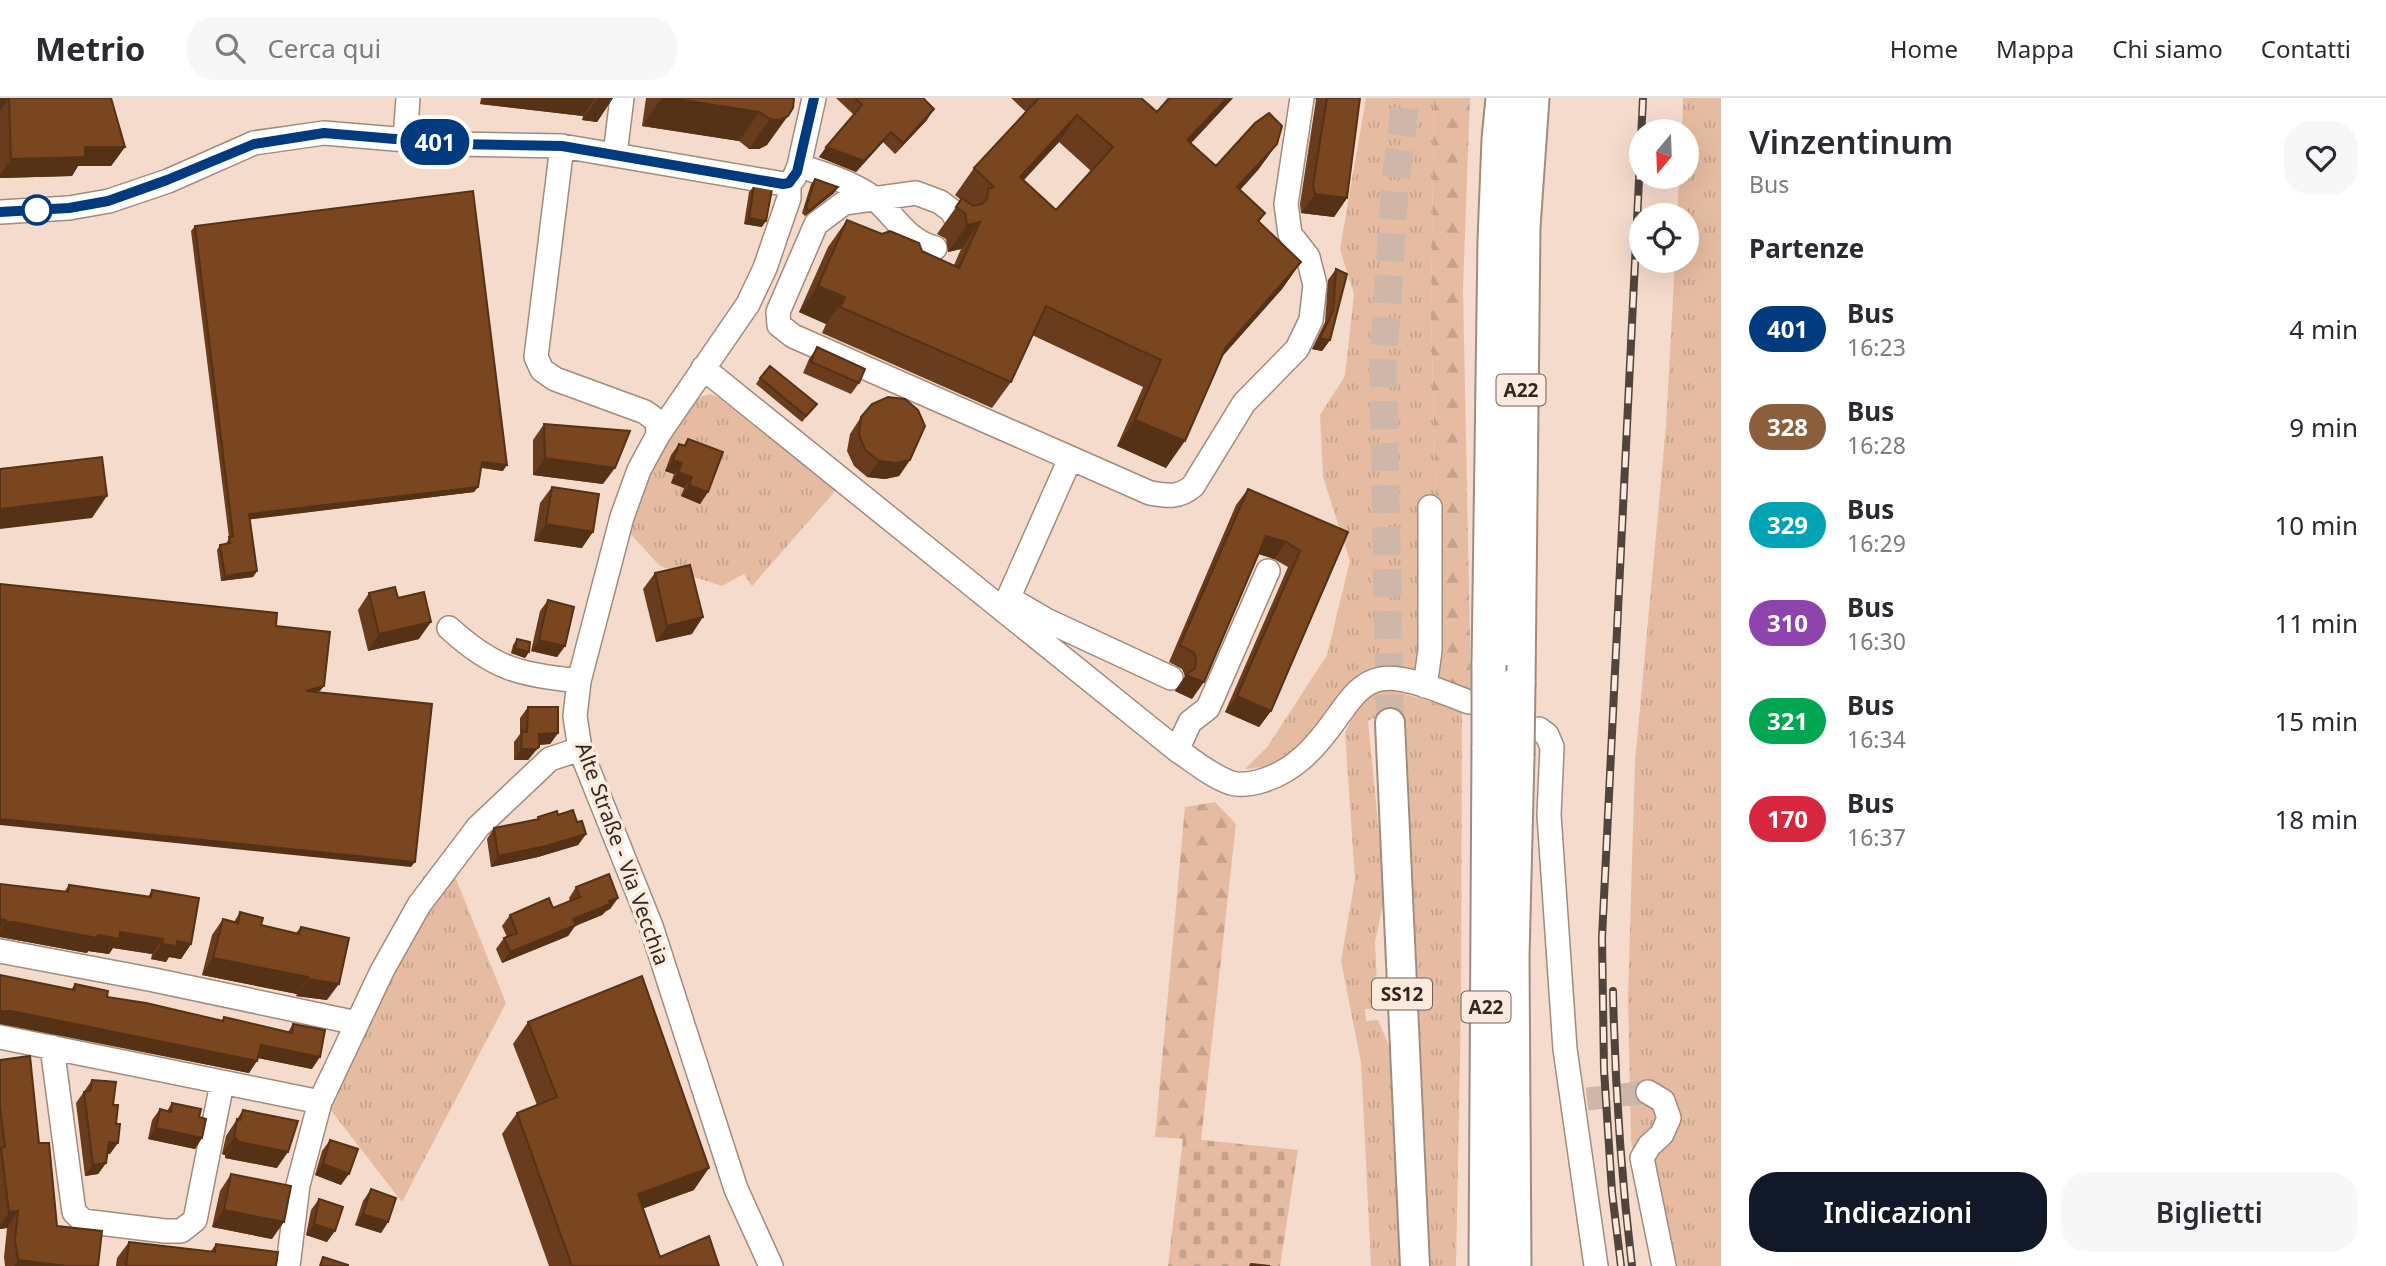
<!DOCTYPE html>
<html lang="it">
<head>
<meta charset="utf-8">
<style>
  :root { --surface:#fff; --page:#f7f7f7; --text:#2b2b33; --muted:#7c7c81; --line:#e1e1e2; --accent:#111827 }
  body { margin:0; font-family:"Noto Sans",sans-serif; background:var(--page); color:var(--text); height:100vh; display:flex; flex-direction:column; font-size:26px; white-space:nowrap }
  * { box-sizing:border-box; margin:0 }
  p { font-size:23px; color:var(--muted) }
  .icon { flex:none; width:38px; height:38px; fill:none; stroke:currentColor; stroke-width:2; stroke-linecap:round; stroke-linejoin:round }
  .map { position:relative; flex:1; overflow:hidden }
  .drawer { display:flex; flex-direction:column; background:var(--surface); width:665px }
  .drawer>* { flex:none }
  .badge { padding:0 14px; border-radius:23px; font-size:24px; line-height:46px }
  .needle { width:46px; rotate:199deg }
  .tools { position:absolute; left:1629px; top:21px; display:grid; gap:14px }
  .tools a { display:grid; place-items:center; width:70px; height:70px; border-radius:50%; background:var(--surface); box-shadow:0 7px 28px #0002; font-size:35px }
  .map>.badge { position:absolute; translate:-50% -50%; box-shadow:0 0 0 4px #fff }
  h2 { padding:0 28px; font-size:26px; line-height:63px }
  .round { display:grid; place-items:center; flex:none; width:74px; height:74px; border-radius:28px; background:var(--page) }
  .headline { display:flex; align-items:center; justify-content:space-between; height:119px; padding:0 28px }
  h1 { font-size:33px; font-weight:600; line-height:52px }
  .cta { display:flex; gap:14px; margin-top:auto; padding:14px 28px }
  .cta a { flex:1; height:80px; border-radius:28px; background:var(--accent); color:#fff; font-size:28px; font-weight:600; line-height:80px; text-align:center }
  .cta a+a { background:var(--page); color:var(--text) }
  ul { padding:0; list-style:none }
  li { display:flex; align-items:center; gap:21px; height:98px; padding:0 28px }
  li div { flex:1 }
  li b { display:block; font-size:26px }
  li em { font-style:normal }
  li .badge { min-width:77px; font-weight:700; text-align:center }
  header { display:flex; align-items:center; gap:42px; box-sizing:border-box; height:98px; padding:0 35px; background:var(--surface); border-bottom:2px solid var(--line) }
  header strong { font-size:33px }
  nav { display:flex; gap:38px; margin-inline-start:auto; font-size:24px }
  .search { width:490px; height:63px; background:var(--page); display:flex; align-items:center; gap:18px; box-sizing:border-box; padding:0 24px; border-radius:28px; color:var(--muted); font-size:26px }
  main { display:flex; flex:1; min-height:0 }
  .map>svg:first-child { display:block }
  .grass { fill:url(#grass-tufts) }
  .forest { fill:url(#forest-firs) }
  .cemetery { fill:url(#cemetery-stones) }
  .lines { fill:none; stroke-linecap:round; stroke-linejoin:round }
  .minor-tunnel { stroke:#ceb7a9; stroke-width:23; stroke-dasharray:23 11; stroke-linecap:butt }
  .major-tunnel { stroke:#ceb7a9; stroke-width:28; stroke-dasharray:28 14; stroke-linecap:butt }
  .minor-casing { stroke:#a28b7c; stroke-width:26 }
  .major-casing { stroke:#a28b7c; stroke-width:32 }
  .highway-casing { stroke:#a28b7c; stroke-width:37 }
  .minor { stroke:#fff; stroke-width:23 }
  .major { stroke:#fff; stroke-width:28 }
  .highway { stroke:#fff; stroke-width:33 }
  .rail-casing { stroke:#50443c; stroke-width:8 }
  .rail { stroke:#feeadd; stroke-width:5; stroke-dasharray:16; stroke-linecap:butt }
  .highway-bridge-casing { stroke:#a28b7c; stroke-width:37; stroke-linecap:butt }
  .highway-bridge { stroke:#fff; stroke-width:33 }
  .wall { fill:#683c1c; fill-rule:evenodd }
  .shaded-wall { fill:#553116 }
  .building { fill:#794620; stroke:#553116; stroke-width:2; fill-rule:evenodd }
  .line-casing { stroke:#fff; stroke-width:16 }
  .line { stroke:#003b80; stroke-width:10 }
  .stop-dot { fill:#fff; stroke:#003b80; stroke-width:3.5 }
  .labels { text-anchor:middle; stroke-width:7; stroke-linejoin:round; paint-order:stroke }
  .shield { fill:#feeadd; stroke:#6e6259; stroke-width:2 }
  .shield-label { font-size:19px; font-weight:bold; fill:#302721 }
  .street-label { font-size:21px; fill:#302721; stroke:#feeadd }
</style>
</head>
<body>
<header>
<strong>Metrio</strong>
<div class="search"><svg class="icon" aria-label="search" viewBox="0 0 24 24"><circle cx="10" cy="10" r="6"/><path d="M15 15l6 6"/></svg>Cerca qui</div>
<nav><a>Home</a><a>Mappa</a><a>Chi siamo</a><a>Contatti</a></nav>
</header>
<main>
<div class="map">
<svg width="1721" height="1168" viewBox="0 0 1721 1168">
  <defs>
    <pattern id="grass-tufts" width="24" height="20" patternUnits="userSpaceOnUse" patternTransform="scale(1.75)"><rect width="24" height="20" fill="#e5bca2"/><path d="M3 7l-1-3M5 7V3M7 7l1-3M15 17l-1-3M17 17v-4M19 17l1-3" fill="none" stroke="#c5a28b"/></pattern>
    <pattern id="forest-firs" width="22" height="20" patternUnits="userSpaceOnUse" patternTransform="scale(1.75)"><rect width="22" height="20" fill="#e5bca2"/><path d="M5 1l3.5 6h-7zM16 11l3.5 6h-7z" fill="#c5a28b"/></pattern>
    <pattern id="cemetery-stones" width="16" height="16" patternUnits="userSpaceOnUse" patternTransform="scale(1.75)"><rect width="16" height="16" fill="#e5bca2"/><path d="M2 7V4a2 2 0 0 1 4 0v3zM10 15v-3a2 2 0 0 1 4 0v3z" fill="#c5a28b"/></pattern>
  </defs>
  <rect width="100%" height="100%" fill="#f5dbcb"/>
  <!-- grass -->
  <path class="grass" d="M1366 0H1434L1431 215 1436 405 1434 579 1391 572 1281 667 1245 671 1268 648 1327 557 1350 463 1323 379 1320 317 1345 278 1354 196 1340 151Z
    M1683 0H1721V1168H1651L1631 1041 1628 898 1635 664 1666 328 1675 163H1687V117H1677L1679 79H1687V33H1682Z
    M710 296 727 303 837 391 752 488 744 476 722 488 660 468 626 431C639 396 669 303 710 296Z
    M1388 591 1462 613 1461 911 1456 1168H1431L1406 624 1388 614 1368 623 1385 797 1375 843 1378 910 1365 911 1366 923 1378 922 1394 960 1403 1168H1371L1361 964 1341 863 1355 781 1345 635 1357 610 1372 596Z
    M454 776 506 905 402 1104 326 1006 422 788 423 778Z"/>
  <!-- forest -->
  <path class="forest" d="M1434 0H1470L1463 190 1471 593 1434 579 1436 405 1431 215Z
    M1215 704 1236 726 1201 1042 1155 1039 1185 709Z"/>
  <!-- cemetery -->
  <path class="cemetery" d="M1183 1040 1298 1052 1280 1168H1168Z"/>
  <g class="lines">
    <!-- minor-tunnel -->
    <path class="minor-tunnel" d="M1587 1001 1648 994"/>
    <!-- major-tunnel -->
    <path class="major-tunnel" d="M1390 625 1383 268 1395 87 1406 0"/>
    <defs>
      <path id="minor" d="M405 41 408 0
        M562 48 536 259 542 272 555 281 645 314 657 323 658 337
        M615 56 622 0
        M799 68C823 75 857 86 876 102 896 119 907 143 935 150
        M794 80 799 68 814 0
        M0 114 69 110 109 103 168 83 254 45 324 35 454 46 562 48 784 86 789 85
        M956 121 952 113 940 104 916 95 844 105 816 126 778 214 779 227 793 238 1150 395C1168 398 1179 400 1193 388L1244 305 1297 251 1311 222 1315 187 1308 159 1290 136 1286 106 1302 0
        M703 270 1177 652C1194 663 1211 678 1231 685 1239 687 1250 686 1258 684 1295 674 1316 649 1338 618 1349 603 1361 584 1381 581 1405 576 1446 596 1469 604
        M1003 512 1017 505 1046 522 1171 580
        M1003 512 1070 361
        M449 530C495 572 519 576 579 583
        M1425 588 1430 553V409
        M1539 631 1547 637 1552 649 1549 717 1565 951 1596 1168
        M1177 652 1190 624 1208 610 1268 473
        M0 853 154 882 357 925
        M0 939 320 1004
        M52 949 74 1114 83 1123 165 1133H181L195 1122 222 985
        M1648 994 1663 1003 1669 1020 1662 1036 1649 1048 1642 1060 1664 1168
        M288 1168 298 1087 320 1004 382 873 419 807 478 729 550 661 580 651
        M771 1168 736 1091 651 828 580 651 575 618 579 583 622 419 639 372 658 337 748 206 765 170 789 100V85"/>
      <path id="major" d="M1390 625 1415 1168"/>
      <path id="highway" d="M1489 567 1495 142 1499 42 1503 0
        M1518 585 1523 129 1532 0
        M1486 1168 1489 649
        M1514 1168 1512 859 1517 658"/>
    </defs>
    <!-- minor casing -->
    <use href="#minor" class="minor-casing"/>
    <!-- major casing -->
    <use href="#major" class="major-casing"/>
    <!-- highway casing -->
    <use href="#highway" class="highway-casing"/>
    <!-- minor -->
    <use href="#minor" class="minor"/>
    <!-- major -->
    <use href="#major" class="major"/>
    <!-- highway -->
    <use href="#highway" class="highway"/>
    <defs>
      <path id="rail" d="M1613 893C1615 986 1621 1077 1632 1168
        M1621 1168 1612 1094 1604 972 1602 840 1643 0"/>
    </defs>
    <!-- rail casing -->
    <use href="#rail" class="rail-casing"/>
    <!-- rail -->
    <use href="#rail" class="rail"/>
    <defs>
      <path id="highway-bridge" d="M1489 649V567
        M1517 658 1518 585"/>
    </defs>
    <!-- highway-bridge casing -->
    <use href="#highway-bridge" class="highway-bridge-casing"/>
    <!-- highway-bridge -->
    <use href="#highway-bridge" class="highway-bridge"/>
  </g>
  <!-- wall -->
  <path class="wall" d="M0 0H111L125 49 111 68H78L72 78 0 80Z
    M481 0H613L597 24 582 22 583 18 480 6Z
    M646 0H794L767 47 759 51H749L739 43 642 28Z
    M836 0H923L927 22 895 56 883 44 856 74 819 59 854 17Z
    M1011 0H1141L1157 14 1233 0 1191 45 1216 68 1277 46 1258 72 1240 92 1265 115 1259 124 1301 164 1282 191 1221 260 1166 370 1117 348 1143 289 1032 237 1011 284 992 310 822 235 826 226 799 214 828 149 847 122 954 167 961 151 948 154 946 141 937 136 961 102 955 97 974 70 1026 14ZM1059 44 1091 73 1056 112 1023 82Z
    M1315 0H1360L1347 100 1334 119 1301 115 1300 106 1316 2Z
    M815 81 834 95 805 118 802 115 811 86Z
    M754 88 762 129 744 126 749 94Z
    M195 128 503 373 481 370 478 389 474 394 250 421 257 473 253 479 221 483 217 452 220 447 226 446 229 440 191 133Z
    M1336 171 1330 242 1322 253 1312 251 1325 224 1328 182Z
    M817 249 859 285 851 296 803 275 809 261Z
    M760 280 817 306 802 324 756 286Z
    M861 319 910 362 899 378 885 381 867 379 854 368 847 353 850 336Z
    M544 326 603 386 533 377V342Z
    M688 341 708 394 700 406 681 398 684 390 671 385 674 376 665 373 671 357 679 346 683 348Z
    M552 389 582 450 534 443 540 405Z
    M1248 391 1348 434 1271 613 1259 629 1225 614 1288 469 1274 461 1259 456 1192 601 1175 593 1185 578 1182 571 1169 564 1236 407Z
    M655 475 692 536 656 544 643 491Z
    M369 495 398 500 419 541 368 553 358 512Z
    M548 502 565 548 557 559 531 553 540 513Z
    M517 541 529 554 525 560 511 555 513 547Z
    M528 609 558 635 550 646 539 647 528 662H514V644L520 636V620Z
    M558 717 577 724 586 736 578 747 538 759 491 769 487 741 494 730 537 721 538 719Z
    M0 786 64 794 69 787 148 799 152 792 191 846 181 861 169 859 166 864 151 861 152 856 113 850 109 856 88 853 87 855 0 839Z
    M576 789 618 800 610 811 606 813 602 817 575 828 568 838 502 865 496 851 504 840 507 839 502 828 510 817 553 810 570 803 569 800Z
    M240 814 261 827 296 835 301 829 327 902 296 898 297 896 202 877 212 837 223 821 234 824Z
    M75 886 107 899 222 923 224 919 288 934 293 926 312 971 258 960 249 975 3 925 71 892Z
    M528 924 694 1092 643 1110 660 1159 719 1168H549L502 1036 517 1015 537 1007 513 946Z
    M0 962 39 1045 57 1128 98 1168H5L4 1159 7 1130 0 1131Z
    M92 982 113 1007 110 1056 107 1055 106 1065 98 1076 85 1078 76 1005Z
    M172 1005 199 1019 202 1040 195 1051 148 1041 152 1022 160 1011 167 1013Z
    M243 1012 277 1070 225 1060V1057L222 1056 226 1038Z
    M330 1042 341 1087 315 1077 322 1053Z
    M231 1076 272 1141 212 1129 220 1093Z
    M371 1091 388 1124 381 1135 355 1127 363 1103Z
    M319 1101 327 1144 306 1137 311 1112Z
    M129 1144 211 1153 216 1146 276 1168H116L117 1160Z"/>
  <!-- shaded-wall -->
  <path class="shaded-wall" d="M0 0H9L0 13Z
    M484 0H595L583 18 480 6Z
    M598 0H613L597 24 582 22Z
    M662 0H669L759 14 739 43 642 28Z
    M1227 0H1233L1169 69 1187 42Z
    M934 11 927 22 895 56 903 45Z
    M1077 17 1059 44 1002 106 1020 79Z
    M788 18 767 47 759 51H749L770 21Z
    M891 34 883 44 856 74 819 59 826 49Z
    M1277 46 1258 72 1218 116 1237 89Z
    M85 49H125L111 68H78L72 78 0 80V77L11 61Z
    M838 89 834 95 805 118 809 113Z
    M1315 96 1347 100 1334 119 1301 115Z
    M749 120 766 123 762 129 744 126Z
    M980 124 961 151 948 154 967 127Z
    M1301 164 1282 191 1207 275 1226 249Z
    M818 188 845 199 826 226 799 214Z
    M1320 240 1330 242 1322 253 1312 251Z
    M1135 322 1185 343 1166 370 1117 348Z
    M545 360 615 370 603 386 533 377Z
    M673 362 682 365 674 376 665 373Z
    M910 362 899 378 885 381 867 379 879 363Z
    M482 364 507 367 503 373 478 369Z
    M678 374 692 379 684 390 671 385Z
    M689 387 708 394 700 406 681 398Z
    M478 389 474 394 245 422 249 416Z
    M107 398 92 420 0 431V411Z
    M546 426 593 434 582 450 534 443Z
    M1266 438 1286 444 1274 461 1255 455Z
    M257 473 253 479 221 483 225 478Z
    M703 519 692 536 656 544 667 528Z
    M431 524 419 541 368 553 379 536Z
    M539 542 565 548 557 559 531 553Z
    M515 550 529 554 525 560 511 555Z
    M1186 577 1204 584 1192 601 1175 593Z
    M324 588 320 593 303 599 306 593Z
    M1237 598 1271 613 1259 629 1225 614Z
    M558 635 550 646 531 647 539 636Z
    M539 649 528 662H514L521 651Z
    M0 721 415 764 411 769 0 727Z
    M586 736 578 747 538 759 491 769 498 758Z
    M618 800 610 811 606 813 602 817 575 828 568 838 502 865 510 854 573 821Z
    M0 821 6 822 0 831Z
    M6 824H13L98 837 120 834 163 841 152 856 113 850 109 856 88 853 87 855 0 839V833Z
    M177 843 191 846 181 861 169 859 166 864 151 861 162 846Z
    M213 860 308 879 297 896 202 877Z
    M308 881 339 886 327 902 296 898Z
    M0 913H11L257 963 249 975 0 926Z
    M261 947 320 959 312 971 253 959Z
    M156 1030 202 1040 195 1051 148 1041Z
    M234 1040 237 1041 225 1057 222 1056Z
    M236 1043 288 1054 277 1070 225 1060Z
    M109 1044 118 1045 110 1056 101 1055Z
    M106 1065 98 1076 85 1078 93 1067Z
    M323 1066 349 1076 341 1087 315 1077Z
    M709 1070 694 1092 623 1118 638 1096Z
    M224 1112 284 1124 272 1141 212 1129Z
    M18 1113 7 1130 0 1131V1128L9 1114Z
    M363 1116 388 1124 381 1135 355 1127Z
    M314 1126 335 1133 327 1144 306 1137Z
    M18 1162 67 1168H14Z"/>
  <!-- building -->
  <path class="building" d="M9 0H111L125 49H85V59L11 61Z
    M669 0H794L793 10 788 18 780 22 770 21 759 14Z
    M855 0H923L934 11 903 45 891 34 864 63 826 49 862 7Z
    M1039 0H1141L1157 14 1169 0H1227L1187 42 1216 68 1255 25 1269 15 1282 28 1277 46 1237 89 1265 115 1258 123 1301 164 1226 249 1185 343 1135 322 1161 262 1046 208 1011 284 840 209 845 199 818 188 847 122 882 136 890 133 919 145 922 153 959 170 980 124 967 127 965 115 956 109 962 100 973 108 982 106 987 101 988 91 994 89 974 70ZM1077 17 1113 49 1056 112 1020 79Z
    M1327 0H1360L1347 100 1315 96 1313 87Z
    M815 81 838 89 809 113 806 110Z
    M754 88 772 91 766 123 749 120Z
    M473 93 507 367 482 364 478 389 249 416 257 473 225 478 220 447 230 445 229 439 233 438 195 128Z
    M1336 171 1347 176 1330 242 1320 240 1333 213Z
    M817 249 865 271 859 285 811 264Z
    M770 268 817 306 806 318 760 280Z
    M888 299 905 301 918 312 925 328 910 362 896 365 879 363 865 352 859 336 861 319 872 306Z
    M544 326 630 333 615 370 545 360Z
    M688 341 723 354 708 394 689 387 692 379 678 374 682 365 673 362 679 346 685 348Z
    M102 359 107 398 0 411V371Z
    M552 389 599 396 593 434 546 426Z
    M1248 391 1348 434 1271 613 1237 598 1300 453 1286 444 1266 438 1204 584 1186 577 1195 570 1196 562 1194 555 1180 547Z
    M690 467 703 519 667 528 655 475Z
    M0 486 277 515 276 528 330 534 324 588 306 593 432 606 415 764 0 721Z
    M395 489 398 500 424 494 431 524 379 536 369 495Z
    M548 502 574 509 565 548 539 542Z
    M517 541 530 544 529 554 515 550Z
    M528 609H558V635L539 636V649L536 651H521L522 633 527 634Z
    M573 712 577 724 582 723 586 736 546 748 498 758 494 730 539 721 538 719 557 713 558 717Z
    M609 776 618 800 609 803 610 806 573 821 576 827 510 854 504 840 517 835 510 817 549 800 553 810 580 799 576 789Z
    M0 786 68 794 69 787 151 799 152 792 199 800 191 846 177 843V848L162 846 163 841 120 834 119 841 98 837 97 840 13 824H6V822L0 821Z
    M240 814 263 820 261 827 299 836 301 829 349 840 339 886 308 881V879L213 860 223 821 238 825Z
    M0 877 74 892 75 886 108 893 107 899 146 905 223 923 224 919 292 935 293 926 325 932 320 959 261 947 257 963 11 913H0Z
    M642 878 709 1070 638 1096 660 1159 709 1138 719 1168H572L517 1015 557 999 528 924Z
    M30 958 39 1045H49L57 1128 102 1133 98 1168H67L18 1162 15 1142 18 1113 9 1114 1 1050 5 1049 0 1009V962Z
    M92 982 116 984 113 1007H118L116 1026H120L118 1045 109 1044 106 1065 93 1067 84 994 90 993Z
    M172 1005 201 1011 199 1019 206 1021 202 1040 156 1030 160 1011 171 1014Z
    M243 1012 298 1023 288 1054 236 1043 237 1041 234 1040 237 1021 240 1022Z
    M330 1042 358 1051 349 1076 323 1066Z
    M231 1076 291 1088 284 1124 224 1112Z
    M371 1091 396 1100 388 1124 363 1116Z
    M319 1101 343 1109 335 1133 314 1126Z
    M129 1144 215 1154 216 1146 278 1154 276 1168H126Z
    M323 1159 348 1167V1168H320Z
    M1251 1166 1270 1168H1250Z"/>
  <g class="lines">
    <defs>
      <path id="line" d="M0 114 69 110 108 103 167 82 254 46 324 35 454 46 562 48 783 86 789 85 797 74 814 0"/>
    </defs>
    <!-- line casing -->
    <use href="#line" class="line-casing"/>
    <!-- line -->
    <use href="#line" class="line"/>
  </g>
  <!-- markers -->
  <circle class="stop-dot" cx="37" cy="112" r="14"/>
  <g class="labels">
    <!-- shield labels -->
    <g class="shield">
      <rect x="1496.5" y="276.5" width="49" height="31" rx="5"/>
      <rect x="1372" y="880.5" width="60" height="31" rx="5"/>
      <rect x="1461.5" y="893.5" width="49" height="31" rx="5"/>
    </g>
    <g class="shield-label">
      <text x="1521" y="299">A22</text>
      <text x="1402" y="903">SS12</text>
      <text x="1486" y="916">A22</text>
    </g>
    <!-- street labels -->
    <g class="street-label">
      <text transform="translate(622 756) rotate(70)" y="7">Alte Straße - Via Vecchia</text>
    </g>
  </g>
</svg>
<div class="tools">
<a><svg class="needle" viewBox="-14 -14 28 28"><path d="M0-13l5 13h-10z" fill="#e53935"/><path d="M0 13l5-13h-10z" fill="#7c7c81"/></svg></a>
<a><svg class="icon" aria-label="locate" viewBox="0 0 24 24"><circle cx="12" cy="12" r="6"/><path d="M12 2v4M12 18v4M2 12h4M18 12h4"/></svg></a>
</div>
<b class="badge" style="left:435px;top:44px;background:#003b80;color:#fff">401</b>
</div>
<section class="drawer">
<div class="headline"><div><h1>Vinzentinum</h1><p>Bus</p></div><a class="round"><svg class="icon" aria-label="heart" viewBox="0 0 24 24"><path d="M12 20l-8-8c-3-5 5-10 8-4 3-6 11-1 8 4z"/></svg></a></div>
<h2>Partenze</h2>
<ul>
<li><span class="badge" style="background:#003b80;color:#fff">401</span><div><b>Bus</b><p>16:23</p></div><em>4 min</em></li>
<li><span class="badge" style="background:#8b5e3c;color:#fff">328</span><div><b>Bus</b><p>16:28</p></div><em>9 min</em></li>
<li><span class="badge" style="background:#00a3b4;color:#fff">329</span><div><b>Bus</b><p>16:29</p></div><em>10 min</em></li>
<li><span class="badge" style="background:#8e44ad;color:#fff">310</span><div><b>Bus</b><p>16:30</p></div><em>11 min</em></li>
<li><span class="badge" style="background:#00a651;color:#fff">321</span><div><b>Bus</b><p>16:34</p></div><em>15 min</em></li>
<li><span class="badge" style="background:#d7263d;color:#fff">170</span><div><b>Bus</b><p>16:37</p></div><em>18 min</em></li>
</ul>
<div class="cta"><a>Indicazioni</a><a>Biglietti</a></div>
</section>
</main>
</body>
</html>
